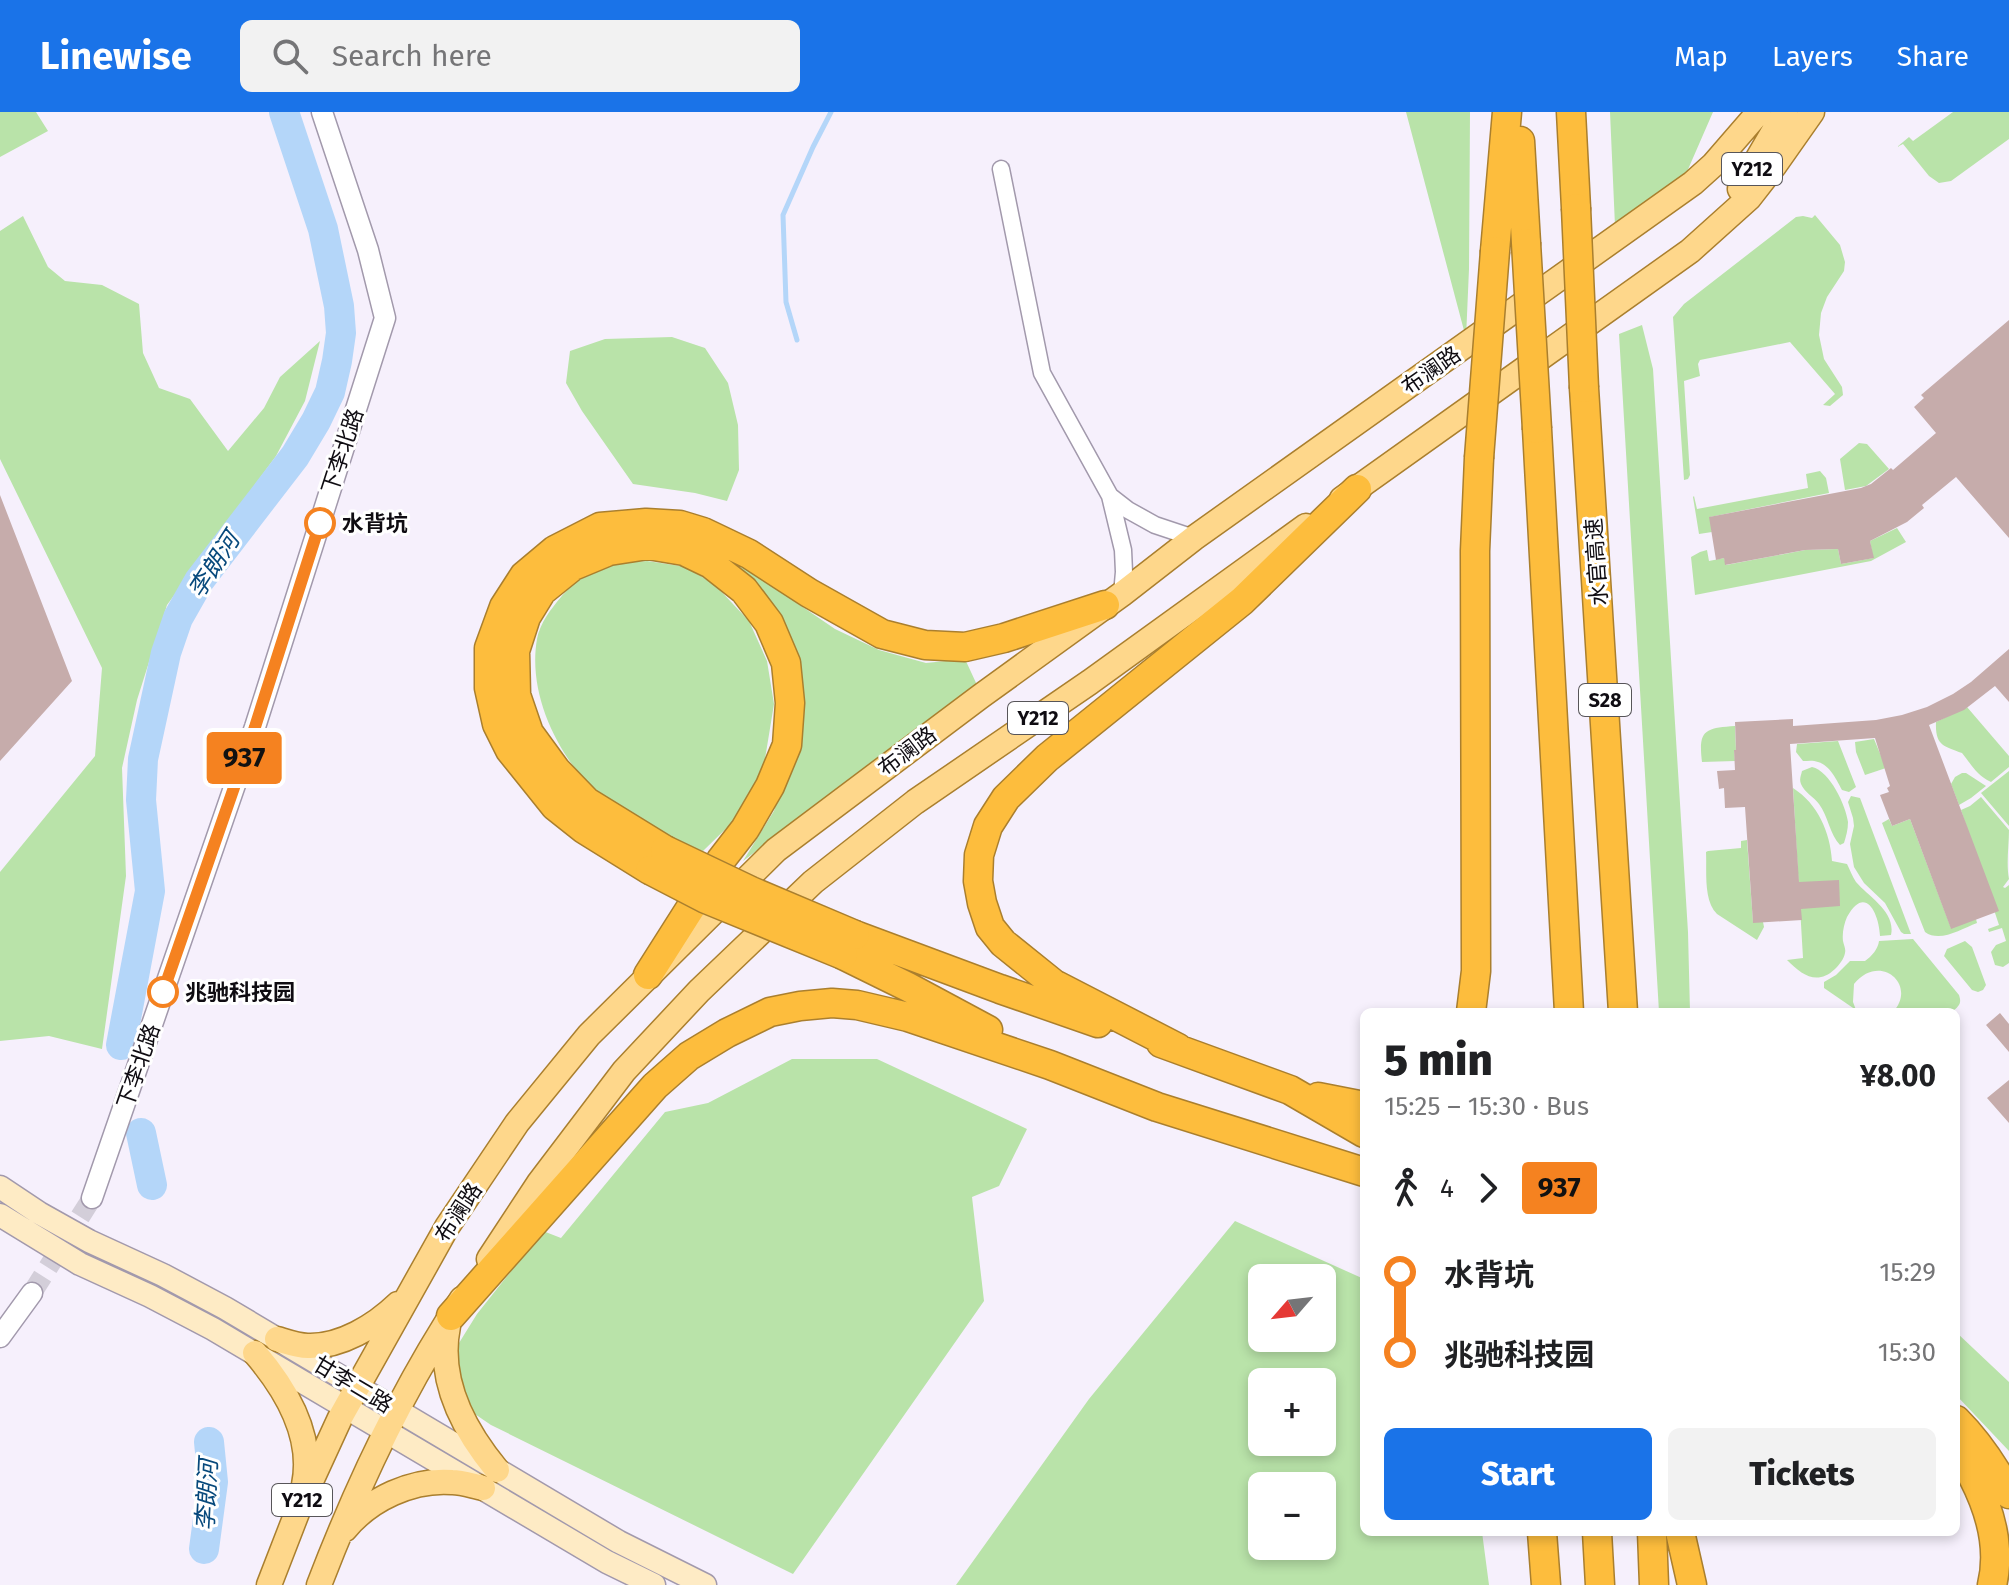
<!DOCTYPE html>
<html lang="en">
<head>
<meta charset="utf-8">
<style>
  :root { --surface:#fff; --page:#f2f2f2; --text:#202124; --muted:#757577; --accent:#1a73e8 }
  body { margin:0; font-family:"Fira Sans","Noto Sans SC",sans-serif; background:var(--page); color:var(--text); height:100vh; display:flex; flex-direction:column; font-size:30px; white-space:nowrap }
  * { box-sizing:border-box; margin:0 }
  p { font-size:26px; color:var(--muted) }
  .icon { flex:none; width:44px; height:44px; fill:none; stroke:currentColor; stroke-width:2; stroke-linecap:round; stroke-linejoin:round }
  .map { position:relative; flex:1; overflow:hidden }
  .details { position:absolute; left:1360px; top:896px; width:600px; height:528px; display:flex; flex-direction:column; background:var(--surface); border-radius:12px; box-shadow:0 4px 12px #0003 }
  .details>* { flex:none }
  .badge { padding:0 16px; border-radius:6px; font-size:28px; line-height:52px }
  .needle { width:52px; rotate:242deg }
  .fabs { position:absolute; left:1248px; top:1152px; display:grid; gap:16px }
  .fabs a { display:grid; place-items:center; width:88px; height:88px; border-radius:12px; background:var(--surface); box-shadow:0 4px 12px #0003; font-size:40px }
  .map>.badge { position:absolute; translate:-50% -50%; box-shadow:0 0 0 4px #fff }
  .legs { display:flex; align-items:center; gap:12px; height:88px; padding:0 24px; font-size:26px }
  .legs p { margin-inline-start:auto }
  .overview { display:flex; align-items:center; justify-content:space-between; height:136px; padding:0 24px }
  h1 { font-size:44px; font-weight:800; line-height:60px }
  .action { display:flex; gap:16px; margin-top:auto; padding:16px 24px }
  .action a { flex:1; height:92px; border-radius:12px; background:var(--accent); color:#fff; font-size:32px; font-weight:800; line-height:92px; text-align:center }
  .action a+a { background:var(--page); color:var(--text) }
  ul { padding:0 24px; list-style:none }
  li { display:flex; align-items:center; gap:28px; height:80px; font-size:30px }
  li i { display:grid; place-items:center; width:12px; height:100%; margin:0 10px; background:currentColor }
  li i::after { content:''; width:20px; height:20px; margin:-10px; border:6px solid; border-radius:50%; background:var(--surface) }
  li p { margin-inline-start:auto }
  li:first-child i { background:linear-gradient(#0000 50%,currentColor 0) }
  li:last-child i { background:linear-gradient(currentColor 50%,#0000 0) }
  header { display:flex; align-items:center; gap:48px; box-sizing:border-box; height:112px; padding:0 40px; background:var(--accent); color:#fff }
  header strong { font-size:38px }
  nav { display:flex; gap:44px; margin-inline-start:auto; font-size:28px }
  .search { width:560px; height:72px; background:var(--page); display:flex; align-items:center; gap:20px; box-sizing:border-box; padding:0 28px; border-radius:12px; color:var(--muted); font-size:30px }
  .map>svg:first-child { display:block }
  .green { fill:#b9e3a9; fill-rule:evenodd }
  .lines { fill:none; stroke-linecap:round; stroke-linejoin:round }
  .stream { stroke:#b4d6f9; stroke-width:5 }
  .river { stroke:#b4d6f9; stroke-width:30 }
  .building { fill:#c6acab }
  .tertiary-tunnel { stroke:#d3ced9; stroke-width:20; stroke-dasharray:20 10; stroke-linecap:butt }
  .minor-casing { stroke:#a299ac; stroke-width:19 }
  .tertiary-casing { stroke:#a299ac; stroke-width:23 }
  .secondary-casing { stroke:#a299ac; stroke-width:25 }
  .primary-casing { stroke:#aa7f2e; stroke-width:27 }
  .motorway-casing { stroke:#aa7f2e; stroke-width:31 }
  .minor { stroke:#fff; stroke-width:16 }
  .tertiary { stroke:#fff; stroke-width:20 }
  .secondary { stroke:#feebc5; stroke-width:22 }
  .primary { stroke:#fed78b; stroke-width:24 }
  .motorway { stroke:#fdbd3d; stroke-width:28 }
  .motorway-bridge-casing { stroke:#aa7f2e; stroke-width:31; stroke-linecap:butt }
  .motorway-bridge { stroke:#fdbd3d; stroke-width:28 }
  .line-1-casing { stroke:#fff; stroke-width:18 }
  .line-1 { stroke:#f58220; stroke-width:12 }
  .stop-1-dot { fill:#fff; stroke:#f58220; stroke-width:4 }
  .labels { text-anchor:middle; stroke-width:6; stroke-linejoin:round; paint-order:stroke }
  .shield { fill:#fff; stroke:#575559; stroke-width:2 }
  .shield-label { font-size:20px; font-weight:bold; fill:#0f0c12 }
  .street-label { font-size:22px; fill:#0f0c12; stroke:#fff }
  .stop-label { font-size:22px; font-weight:bold; fill:#0f0c12; stroke:#fff; text-anchor:start }
  .water-label { font-size:24px; font-style:italic; fill:#07497c; stroke:#fff }
</style>
</head>
<body>
<header>
<strong>Linewise</strong>
<div class="search"><svg class="icon" aria-label="search" viewBox="0 0 24 24"><circle cx="10" cy="10" r="6"/><path d="M15 15l6 6"/></svg>Search here</div>
<nav><a>Map</a><a>Layers</a><a>Share</a></nav>
</header>
<div class="map">
<svg width="2009" height="1473" viewBox="0 0 2009 1473">
  <rect width="100%" height="100%" fill="#f6f0fc"/>
  <!-- green -->
  <path class="green" d="M0 0H36L48 19 0 45Z
    M1406 0H1470L1469 157 1466 226Z
    M1610 0H1713L1686 62 1615 114Z
    M1953 0H2009V27L1951 69 1939 71 1929 64 1903 32 1897 35 1909 25 1913 29Z
    M1815 103 1840 133 1845 150 1844 159 1827 185 1821 201 1819 223 1824 247 1842 275 1843 283 1830 294 1823 293 1835 282 1790 230 1700 248 1698 252 1700 264 1684 269 1690 363 1688 367 1684 368 1673 205 1684 192 1796 105 1803 104 1812 106Z
    M23 104 48 155 65 169 102 173 139 192 143 241 159 276 190 287 228 339 264 296 280 265 320 229 305 289 276 344 167 493 137 588 122 656 126 764 102 937 49 924 0 929V760L95 644 102 556 0 347V119Z
    M1642 213 1653 257 1688 820 1690 900H1659L1619 222Z
    M672 225 705 236 728 271 738 313 739 358 727 389 695 381 633 372 582 299 566 271 570 239 605 227Z
    M1859 331 1867 332 1889 357 1866 374 1845 378 1840 347Z
    M1820 359 1826 366 1829 381 1710 405 1712 420 1699 422 1693 385 1694 384 1697 397 1808 376 1806 362Z
    M1897 416 1906 430 1871 449 1695 483 1691 445 1700 440 1707 438 1709 449 1724 446 1726 453 1805 438 1838 437 1841 452 1873 446 1870 429Z
    M705 435 725 442 835 517 879 538 926 551 965 547 977 573 743 749 774 699 790 646 791 538Z
    M647 449 687 455 716 474 749 509 767 549 774 592 764 653 746 697 703 739C666 725 615 702 588 672 554 635 528 579 537 527 540 511 551 497 561 485 569 475 592 456 604 452 615 448 635 450 647 449Z
    M1967 595 2009 644V655L1991 670C1976 663 1972 653 1962 641 1944 634 1935 634 1936 610Z
    M1735 614 1736 638 1734 639 1735 649 1702 650C1698 618 1705 616 1735 614Z
    M1874 627 1886 656 1865 663 1856 640 1855 630Z
    M1838 629 1856 675 1849 680 1842 678C1837 669 1830 653 1818 650 1813 648 1808 649 1803 649L1796 640 1797 632Z
    M1812 655C1830 659 1846 694 1848 710 1848 718 1846 724 1844 731L1840 733C1830 723 1828 704 1819 692 1814 685 1804 680 1801 672 1799 667 1801 664 1802 659Z
    M2009 659V714L1981 681Z
    M1962 661H1966L1986 674 1971 686 1959 693 1951 672 1955 665Z
    M1793 676C1818 692 1830 720 1832 749L1847 752C1850 758 1852 764 1856 770 1869 785 1896 800 1891 823L1880 824C1879 801 1865 772 1847 805 1844 812 1842 821 1843 829 1844 834 1846 837 1845 841 1844 847 1839 853 1835 857 1817 874 1802 863 1787 848L1803 846Z
    M1851 684 1860 686 1911 822H1904L1901 820 1885 791 1864 771 1854 755 1850 732 1854 714 1853 706 1848 690Z
    M1981 685 2009 718C2009 734 2006 751 2009 767L2003 775 2005 776 2009 773V851L2003 855 1995 853 1991 840 1996 833 2006 829 2002 816 1989 820 1988 817 1999 813 1961 698 1970 694Z
    M1889 707 1892 714 1910 707 1951 816 1976 807 1977 811C1961 817 1940 831 1925 820L1882 711Z
    M1747 728 1753 810H1763L1764 815 1757 828 1717 802C1703 788 1707 759 1706 740L1708 739 1741 736V729Z
    M1913 827 1959 883C1962 892 1959 894 1952 900H1893C1918 873 1880 840 1854 872L1853 890 1856 898 1824 876V870L1836 863 1850 849H1865C1872 844 1878 837 1879 829Z
    M1965 829 1972 835 1986 873 1983 878 1978 880 1972 878 1944 844 1947 837Z
    M792 947H877L1027 1017 999 1074 972 1085 984 1189 793 1462 491 1313 466 1296 454 1271 459 1231 477 1202 543 1119 561 1126 665 1000 708 991Z
    M1235 1109 1364 1167V1420H1482L1489 1473H956L1089 1287ZM1262 1166H1322V1226H1262ZM1262 1270H1322V1330H1262ZM1262 1374H1322V1434H1262Z
    M1956 1220 2009 1270V1339L1956 1283Z"/>
  <g class="lines">
    <!-- stream -->
    <path class="stream" d="M797 228 786 190 783 103 813 35 831 0"/>
    <!-- river -->
    <path class="river" d="M121 933 150 779 141 688 143 647 166 541 178 506 199 469 295 344 316 309 330 280 337 249 341 221 339 194 323 117 284 0
      M141 1021 152 1073
      M204 1437 213 1370 209 1330"/>
  </g>
  <!-- building -->
  <path class="building" d="M2009 208V426L1956 365 1922 393 1924 396 1907 410 1870 429 1874 446 1841 452 1838 437 1805 438 1725 453 1724 446 1716 448 1709 405 1861 376 1871 372 1891 356 1893 358 1936 321 1914 295 1924 286 1921 283Z
    M0 383 72 569 0 649Z
    M2009 537V590L1995 574 1964 598 1929 613 1999 799 1951 817 1910 707 1892 714 1880 683 1889 680 1887 676 1890 674 1875 626 1790 632 1799 770 1839 768 1840 794 1801 797 1802 808 1753 811 1745 695 1725 696 1724 676 1719 677 1717 659 1735 658 1734 638H1736L1735 610 1793 607V614L1876 608 1902 603 1927 595 1953 582 1971 570Z
    M2000 901 2009 912V940L1986 913Z
    M2009 968V1011L1987 986Z"/>
  <g class="lines">
    <!-- tertiary-tunnel -->
    <path class="tertiary-tunnel" d="M32 1181 92 1086"/>
    <defs>
      <path id="minor" d="M1001 57 1042 261 1110 384 1123 438 1124 460 1122 482
        M1110 384 1128 398 1155 413 1194 426"/>
      <path id="tertiary" d="M92 1086 255 615 385 206 368 138 322 0
        M0 1225 32 1181"/>
      <path id="secondary" d="M0 1075 39 1101 89 1129 163 1163 225 1196 619 1430 705 1473
        M0 1103 80 1152 150 1184 213 1217 607 1450 654 1473"/>
      <path id="primary" d="M1740 77 1785 0
        M1342 387 1690 139 1749 86 1774 54 1812 0
        M489 1147 539 1071 624 959 699 879 813 770 915 690 1090 570 1306 414
        M448 1214C437 1268 463 1317 497 1358
        M277 1227C287 1230 298 1234 308 1234 341 1235 375 1214 398 1192
        M255 1241C285 1276 314 1324 304 1373
        M345 1417C370 1387 412 1367 452 1370 462 1370 473 1374 483 1376
        M269 1473 300 1393 340 1306 447 1115 517 1011 589 923 776 738 981 584 1122 482 1194 426 1693 71 1713 53 1759 0
        M319 1473C357 1374 403 1276 462 1187"/>
      <path id="motorway" d="M1571 0 1576 96
        M1520 29 1526 131
        M1495 139 1507 0
        M1584 276 1623 900
        M1537 317 1569 900
        M650 758 584 717 555 694 510 638 497 612 489 576V536L504 495 524 464 555 438 600 415 646 411 680 413 703 420 749 442 809 481 882 522 925 533 965 535 1004 526 1105 493
        M855 823 1000 877 1098 911
        M843 843 908 875 988 918
        M648 863 721 748 745 717 770 674 787 633 790 591 786 551 769 511 744 478 711 452 684 439 648 433 609 439 573 454 542 479 526 505 515 539 516 583 529 621 556 658 587 690 665 738
        M1471 900 1476 859 1475 439 1479 346
        M1161 931 1290 978 1364 1021
        M1178 936 1054 872 1003 831 990 815 982 791 978 769 979 743 988 714 1006 686 1047 646 1242 489 1357 377
        M1318 985 1364 994
        M451 1204 655 974 689 944 727 921 770 900 800 894 832 891 857 893 908 905 1050 953 1157 995 1364 1060
        M1956 1308C1978 1330 1994 1354 2009 1382
        M1956 1339C1964 1346 1968 1355 1973 1365 1990 1398 2001 1436 1992 1473
        M1542 1420 1546 1473
        M1597 1420 1600 1473
        M1652 1420 1654 1473
        M1680 1420 1692 1473"/>
    </defs>
    <!-- minor casing -->
    <use href="#minor" class="minor-casing"/>
    <!-- tertiary casing -->
    <use href="#tertiary" class="tertiary-casing"/>
    <!-- secondary casing -->
    <use href="#secondary" class="secondary-casing"/>
    <!-- primary casing -->
    <use href="#primary" class="primary-casing"/>
    <!-- motorway casing -->
    <use href="#motorway" class="motorway-casing"/>
    <!-- minor -->
    <use href="#minor" class="minor"/>
    <!-- tertiary -->
    <use href="#tertiary" class="tertiary"/>
    <!-- secondary -->
    <use href="#secondary" class="secondary"/>
    <!-- primary -->
    <use href="#primary" class="primary"/>
    <!-- motorway -->
    <use href="#motorway" class="motorway"/>
    <defs>
      <path id="motorway-bridge" d="M1576 96 1584 276
        M1526 131 1537 317
        M1479 346 1495 139
        M665 738 751 779 855 823
        M650 758 706 787 843 843"/>
    </defs>
    <!-- motorway-bridge casing -->
    <use href="#motorway-bridge" class="motorway-bridge-casing"/>
    <!-- motorway-bridge -->
    <use href="#motorway-bridge" class="motorway-bridge"/>
  </g>
  <g class="lines">
    <defs>
      <path id="line-1" d="M163 880 255 615 320 411"/>
    </defs>
    <!-- line-1 casing -->
    <use href="#line-1" class="line-1-casing"/>
    <!-- line-1 -->
    <use href="#line-1" class="line-1"/>
  </g>
  <!-- markers -->
  <g class="stop-1-dot">
    <circle cx="320" cy="411" r="14"/>
    <circle cx="163" cy="880" r="14"/>
  </g>
  <g class="labels">
    <!-- shield labels -->
    <g class="shield">
      <rect x="1722" y="41" width="60" height="32" rx="6"/>
      <rect x="1579" y="572" width="52" height="32" rx="6"/>
      <rect x="1008" y="590" width="60" height="32" rx="6"/>
      <rect x="272" y="1372" width="60" height="32" rx="6"/>
    </g>
    <g class="shield-label">
      <text x="1752" y="64">Y212</text>
      <text x="1605" y="595">S28</text>
      <text x="1038" y="613">Y212</text>
      <text x="302" y="1395">Y212</text>
    </g>
    <!-- street labels -->
    <g class="street-label">
      <text transform="translate(1431 258) rotate(-35)" y="8">布澜路</text>
      <text transform="translate(342 339) rotate(-72)" y="8">下李北路</text>
      <text transform="translate(1596 450) rotate(-94)" y="8">水官高速</text>
      <text transform="translate(907 639) rotate(-37)" y="8">布澜路</text>
      <text transform="translate(138 954) rotate(-71)" y="8">下李北路</text>
      <text transform="translate(458 1100) rotate(-57)" y="8">布澜路</text>
      <text transform="translate(353 1272) rotate(31)" y="8">甘李二路</text>
    </g>
    <!-- stop labels -->
    <g class="stop-label">
      <text x="342" y="419">水背坑</text>
      <text x="185" y="888">兆驰科技园</text>
    </g>
    <!-- water labels -->
    <g class="water-label">
      <text transform="translate(214 453) rotate(-57)" y="8">李朗河</text>
      <text transform="translate(207 1383) rotate(-87)" y="8">李朗河</text>
    </g>
  </g>
</svg>
<div class="fabs">
<a><svg class="needle" viewBox="-14 -14 28 28"><path d="M0-13l5 13h-10z" fill="#e53935"/><path d="M0 13l5-13h-10z" fill="#757577"/></svg></a>
<a>+</a>
<a>−</a>
</div>
<b class="badge" style="left:244px;top:646px;background:#f58220;color:#111">937</b>
<section class="details">
<div class="overview"><div><h1>5 min</h1><p>15:25 – 15:30 · Bus</p></div><b>¥8.00</b></div>
<div class="legs"><svg class="icon" aria-label="walk" viewBox="0 0 24 24"><circle cx="13" cy="4" r="2"/><path d="M13 8l-2 6 4 7M11 14l-3 7M7 12l3-4h3l4 4"/></svg>4<svg class="icon" aria-label="forward" viewBox="0 0 24 24"><path d="M9 5l7 7-7 7"/></svg><b class="badge" style="background:#f58220;color:#111">937</b></div>
<ul>
<li><i style="color:#f58220"></i><b>水背坑</b><p>15:29</p></li>
<li><i style="color:#f58220"></i><b>兆驰科技园</b><p>15:30</p></li>
</ul>
<div class="action"><a>Start</a><a>Tickets</a></div>
</section>
</div>
</body>
</html>
